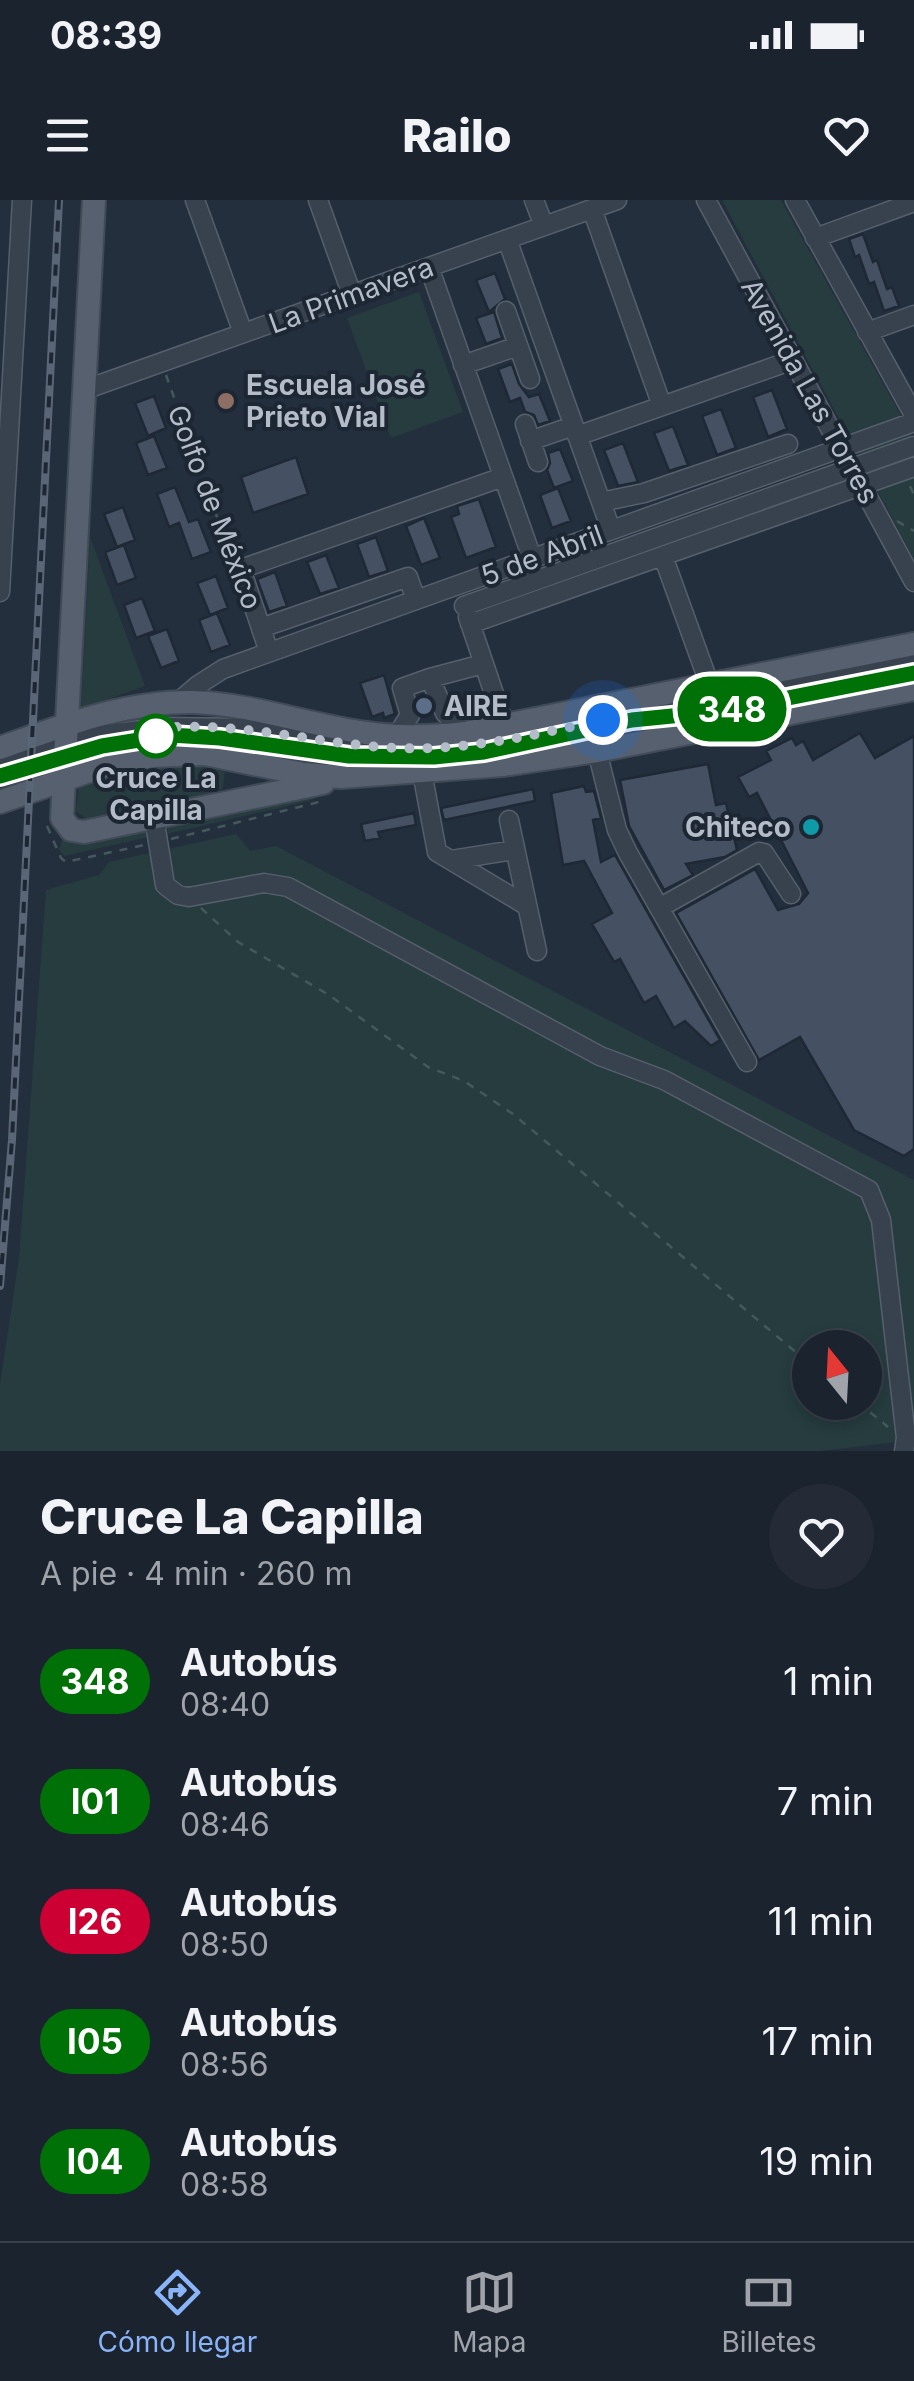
<!DOCTYPE html>
<html lang="es">
<head>
<meta charset="utf-8">
<style>
  :root { --surface:#1b232e; --page:#242b36; --text:#f1f3f6; --muted:#a0a4aa; --line:#39404a; --accent:#8ab4f8 }
  body { margin:0; font-family:Inter,sans-serif; background:var(--page); color:var(--text); height:100vh; display:flex; flex-direction:column; font-size:38px; white-space:nowrap }
  * { box-sizing:border-box; margin:0 }
  p { font-size:32px; color:var(--muted) }
  .icon { flex:none; width:55px; height:55px; fill:none; stroke:currentColor; stroke-width:2; stroke-linecap:round; stroke-linejoin:round }
  .map { position:relative; height:1251px; overflow:hidden }
  .side { display:flex; flex-direction:column; background:var(--surface); flex:1 }
  .side>* { flex:none }
  .badge { padding:0 20px; border-radius:32px; font-size:35px; line-height:65px }
  .needle { width:65px; rotate:342deg }
  .controls { position:absolute; left:792px; top:1130px; display:grid; gap:20px }
  .controls a { display:grid; place-items:center; width:90px; height:90px; border-radius:50%; background:var(--surface); box-shadow:0 5px 15px #0003,0 0 0 2px var(--line); font-size:50px }
  .you { position:absolute; width:50px; height:50px; margin:-25px; border:8px solid #fff; border-radius:50%; background:#1a73e8; box-shadow:0 0 0 15px #1a73e833 }
  .map>.badge { position:absolute; translate:-50% -50%; box-shadow:0 0 0 5px #fff }
  .round { display:grid; place-items:center; flex:none; width:105px; height:105px; border-radius:52px; background:var(--page) }
  .head { display:flex; align-items:center; justify-content:space-between; height:170px; padding:0 40px }
  h1 { font-size:48px; font-weight:800; line-height:75px }
  ul { padding:0; list-style:none }
  li { display:flex; align-items:center; gap:30px; height:120px; padding:0 40px }
  li div { flex:1 }
  li b { display:block; font-size:38px }
  li em { font-style:normal }
  li .badge { min-width:110px; font-weight:700; text-align:center }
  .status { display:flex; justify-content:space-between; align-items:center; height:70px; padding:0 50px; background:var(--surface); direction:ltr }
  .status svg { height:28px; fill:currentColor }
  header { display:flex; justify-content:space-between; align-items:center; height:130px; padding:0 40px; background:var(--surface); font-size:45px; font-weight:800 }
  .tab-bar { display:flex; justify-content:space-around; align-items:center; height:140px; border-top:2px solid var(--line); background:var(--surface); font-size:28px; color:var(--muted) }
  .tab-bar a { display:grid; justify-items:center; gap:5px }
  .tab-bar .selected { color:var(--accent) }
  .map>svg:first-child { display:block }
  .green { fill:#263c3f; fill-rule:evenodd }
  .building { fill:#455162; stroke:#1f2835; stroke-width:2.5 }
  .lines { fill:none; stroke-linecap:round; stroke-linejoin:round }
  .minor-casing { stroke:#565f6c; stroke-width:21 }
  .major-casing { stroke:#414a57; stroke-width:26 }
  .path { stroke:#44595c; stroke-width:2.5; stroke-dasharray:8 8; stroke-linecap:butt }
  .minor { stroke:#38414e; stroke-width:18 }
  .major { stroke:#56606e; stroke-width:22 }
  .rail-casing { stroke:#5a6575; stroke-width:8 }
  .rail { stroke:#1d2633; stroke-width:4; stroke-dasharray:11; stroke-linecap:butt }
  .line-casing { stroke:#fff; stroke-width:22 }
  .line { stroke:#007106; stroke-width:15 }
  .walk { stroke:#b4bcc9; stroke-width:10; stroke-dasharray:0 18 }
  .education-dot { fill:#8d6e63; stroke:#1d2633; stroke-width:4 }
  .service-dot { fill:#5c6f8a; stroke:#1d2633; stroke-width:4 }
  .stop-dot { fill:#fff; stroke:#007106; stroke-width:5 }
  .culture-dot { fill:#0f9aa8; stroke:#1d2633; stroke-width:4 }
  .labels { text-anchor:middle; stroke-width:8; stroke-linejoin:round; paint-order:stroke }
  .street-label { font-size:28px; fill:#b4bcc9; stroke:#1d2633 }
  .poi-label { font-size:28px; font-weight:bold; fill:#b4bcc9; stroke:#1d2633; text-anchor:start }
  .stop-label { font-size:28px; font-weight:bold; fill:#b4bcc9; stroke:#1d2633 }
</style>
</head>
<body>
<div class="status"><b>08:39</b><svg viewBox="0 0 49 12"><path d="M0 12V9h3v3zM5 12V6h3v6zM10 12V3h3v9zM15 12V0h3v12zM26 1h20v11H26zM47 4h2v5h-2z"/></svg></div>
<header><svg class="icon" aria-label="menu" viewBox="0 0 24 24"><path d="M4 6h16M4 12h16M4 18h16"/></svg>Railo<svg class="icon" aria-label="heart" viewBox="0 0 24 24"><path d="M12 20l-8-8c-3-5 5-10 8-4 3-6 11-1 8 4z"/></svg></header>
<div class="map">
<svg width="914" height="1251" viewBox="0 0 914 1251">
  <rect width="100%" height="100%" fill="#242f3e"/>
  <!-- green -->
  <path class="green" d="M722 0H781L914 239V359Z
    M419 92 463 212 391 238 347 118Z
    M90 337 145 486 81 509Z
    M191 564 225 572 223 588 216 593 96 622 86 619 76 611 79 586 153 566Z
    M320 595 309 601 167 634 170 619Z
    M149 629V637L64 656 59 649 63 638Z
    M236 634 250 651 276 646 914 980V1240L820 1251H0V1184L19 1058 46 690 99 675 109 662ZM810 1148H865V1202H810Z"/>
  <!-- building -->
  <path class="building" d="M863 34 873 62 877 60 887 89 892 87 899 106 884 111 874 82 869 84 859 55 855 57 849 39Z
    M495 73 505 99 489 112 476 80Z
    M494 112 502 138 486 144 476 118Z
    M512 164 519 184 529 197 539 194 550 221 538 225 534 215 525 212 520 198 510 202 498 169Z
    M772 190 787 229 768 237 753 197Z
    M154 196 166 228 148 236 135 203Z
    M721 209 736 248 717 255 702 216Z
    M673 226 688 265 669 271 654 233Z
    M154 236 167 268 148 275 136 243Z
    M623 243 638 282 618 286 604 250Z
    M560 249 573 281 554 288 547 270 550 263 548 253Z
    M296 257 308 294 253 313 241 277Z
    M175 287 189 322 198 319 211 352 192 359 179 323 169 327 157 294Z
    M558 288 571 321 552 328 540 295Z
    M479 299 496 347 466 358 451 317 459 314 457 306Z
    M123 307 135 340 117 347 104 314Z
    M424 318 440 358 421 365 406 326Z
    M376 337 388 371 369 377 357 344Z
    M124 345 136 378 117 385 105 352Z
    M326 355 339 388 320 394 307 362Z
    M275 372 287 406 269 412 257 379Z
    M216 376 228 408 210 415 197 383Z
    M142 398 155 431 136 438 124 405Z
    M217 413 230 445 211 452 199 420Z
    M167 429 179 461 161 468 148 436Z
    M384 475 395 514 384 518 383 513 372 517 360 483Z
    M860 533 875 558 914 536V949L904 956 854 930 800 837 759 860 676 713 755 669 778 710 799 704 808 693 757 593 749 597 738 577 771 560 766 551 792 538 796 545 803 541 813 560Z
    M708 564 716 605 726 603 737 650 725 657 686 664 693 675 664 690 629 626 620 580Z
    M584 586 586 592 594 591 601 618 593 620 601 662 615 655 720 840 711 846 685 821 674 828 656 796 644 803 620 759 614 762 592 724 612 713 584 661 563 665 551 593Z
    M533 589 535 601 444 620 441 608Z
    M414 613 416 625 378 632 380 638 365 641 361 624Z"/>
  <g class="lines">
    <defs>
      <path id="minor" d="M195 0 243 133
        M318 0 352 95
        M534 0 544 26
        M706 0 844 254
        M795 0 914 215
        M592 9 662 206
        M815 38 914 2
        M507 39 611 330
        M429 67 532 358
        M506 111 530 179
        M867 132 914 115
        M463 165 518 146
        M84 190 617 0
        M525 224 538 262
        M577 236 793 160
        M530 241 573 226
        M857 277 914 382
        M601 302 644 293 788 244
        M663 356 710 486
        M0 392 22 0
        M464 406 914 246
        M468 417 505 526
        M470 424 914 267
        M261 428 408 377 416 400
        M269 452 241 369 503 277
        M876 481 914 473
        M177 503 198 485 223 469 914 222
        M465 533 445 513 430 478 483 464
        M210 537 323 555 377 558
        M396 537 410 515 402 488 430 478
        M597 551 617 630 628 653 747 862
        M0 568 99 535 166 527 250 528 397 548 470 545 690 503 765 494 914 459
        M422 572 437 652 527 706
        M154 617 165 685 178 695 189 697 264 683 288 687 600 856 664 880 869 990 881 1020 906 1238 904 1251
        M509 620 537 751
        M451 660 514 650
        M659 708 759 652 764 653 791 694"/>
      <path id="major" d="M94 0 62 618 71 630 84 632 323 583
        M0 548C62 526 125 501 193 502 251 504 308 525 366 533 399 538 431 537 465 533L914 444
        M0 602 98 568 153 556 205 554 303 574 341 577 503 565 597 551 914 489"/>
    </defs>
    <!-- minor casing -->
    <use href="#minor" class="minor-casing"/>
    <!-- major casing -->
    <use href="#major" class="major-casing"/>
    <!-- path -->
    <path class="path" d="M166 175 231 356
      M910 286 914 295
      M897 321 914 331
      M47 626 61 658 66 662 144 645
      M171 639 323 601
      M201 708 238 742 329 795 428 867 464 881 513 914 810 1164
      M858 1202 888 1227"/>
    <!-- minor -->
    <use href="#minor" class="minor"/>
    <!-- major -->
    <use href="#major" class="major"/>
    <defs>
      <path id="rail" d="M0 1086 12 940 59 0"/>
    </defs>
    <!-- rail casing -->
    <use href="#rail" class="rail-casing"/>
    <!-- rail -->
    <use href="#rail" class="rail"/>
  </g>
  <g class="lines">
    <defs>
      <path id="line" d="M0 576 102 546 170 535 220 538 349 556 434 557 484 552 632 520 722 511 914 473"/>
    </defs>
    <!-- line casing -->
    <use href="#line" class="line-casing"/>
    <!-- line -->
    <use href="#line" class="line"/>
    <!-- walk -->
    <path class="walk" d="M156 536 150 529C234 519 313 544 396 548 466 551 535 535 603 520"/>
  </g>
  <!-- markers -->
  <circle class="education-dot" cx="226" cy="201" r="10"/>
  <circle class="service-dot" cx="424" cy="506" r="10"/>
  <circle class="stop-dot" cx="156" cy="536" r="20"/>
  <circle class="culture-dot" cx="811" cy="627" r="10"/>
  <g class="labels">
    <!-- street labels -->
    <g class="street-label">
      <text transform="translate(351 95) rotate(-20)" y="10">La Primavera</text>
      <text transform="translate(810 191) rotate(61)" y="10">Avenida Las Torres</text>
      <text transform="translate(215 307) rotate(69)" y="10">Golfo de México</text>
      <text transform="translate(542 355) rotate(-20)" y="10">5 de Abril</text>
    </g>
    <!-- poi labels -->
    <g class="poi-label">
      <text x="246" y="195">Escuela José<tspan x="246" dy="32">Prieto Vial</tspan></text>
      <text x="444" y="516">AIRE</text>
      <text x="791" y="637" text-anchor="end">Chiteco</text>
    </g>
    <!-- stop labels -->
    <g class="stop-label">
      <text x="156" y="588">Cruce La<tspan x="156" dy="32">Capilla</tspan></text>
    </g>
  </g>
</svg>
<div class="controls">
<a><svg class="needle" viewBox="-14 -14 28 28"><path d="M0-13l5 13h-10z" fill="#e53935"/><path d="M0 13l5-13h-10z" fill="#a0a4aa"/></svg></a>
</div>
<div class="you" style="left:603px;top:520px"></div>
<b class="badge" style="left:732px;top:509px;background:#007106;color:#fff">348</b>
</div>
<section class="side">
<div class="head"><div><h1>Cruce La Capilla</h1><p>A pie · 4 min · 260 m</p></div><a class="round"><svg class="icon" aria-label="heart" viewBox="0 0 24 24"><path d="M12 20l-8-8c-3-5 5-10 8-4 3-6 11-1 8 4z"/></svg></a></div>
<ul>
<li><span class="badge" style="background:#007106;color:#fff">348</span><div><b>Autobús</b><p>08:40</p></div><em>1 min</em></li>
<li><span class="badge" style="background:#007106;color:#fff">I01</span><div><b>Autobús</b><p>08:46</p></div><em>7 min</em></li>
<li><span class="badge" style="background:#c03;color:#fff">I26</span><div><b>Autobús</b><p>08:50</p></div><em>11 min</em></li>
<li><span class="badge" style="background:#007106;color:#fff">I05</span><div><b>Autobús</b><p>08:56</p></div><em>17 min</em></li>
<li><span class="badge" style="background:#007106;color:#fff">I04</span><div><b>Autobús</b><p>08:58</p></div><em>19 min</em></li>
</ul>
</section>
<nav class="tab-bar">
<a class="selected"><svg class="icon" aria-label="directions" viewBox="0 0 24 24"><path d="M12 3l9 9-9 9-9-9zM9 14v-3h6M13 9l2 2-2 2"/></svg>Cómo llegar</a>
<a><svg class="icon" aria-label="map" viewBox="0 0 24 24"><path d="M3 6l6-2 6 2 6-2v14l-6 2-6-2-6 2zM9 4v14M15 6v14"/></svg>Mapa</a>
<a><svg class="icon" aria-label="tickets" viewBox="0 0 24 24"><path d="M3 7h18v10H3zM15 7v10"/></svg>Billetes</a>
</nav>
</body>
</html>
